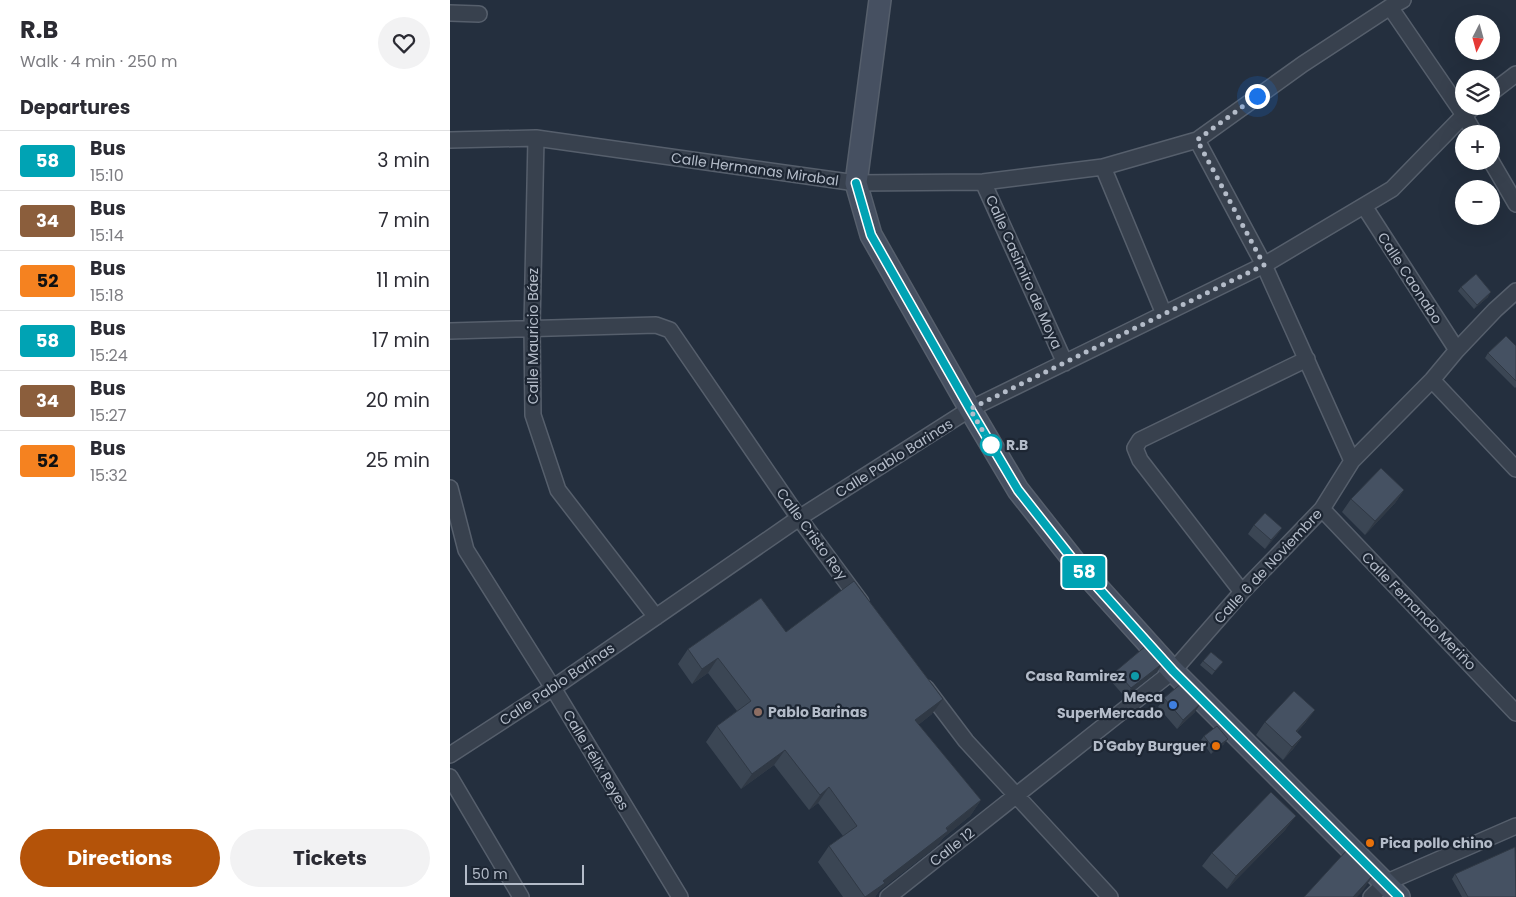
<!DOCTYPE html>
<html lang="en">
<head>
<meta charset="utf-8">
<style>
  :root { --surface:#fff; --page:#f2f2f3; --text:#2b2b33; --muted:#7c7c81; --line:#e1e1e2; --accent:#b45309 }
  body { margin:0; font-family:Poppins,sans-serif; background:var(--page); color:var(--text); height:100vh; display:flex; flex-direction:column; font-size:19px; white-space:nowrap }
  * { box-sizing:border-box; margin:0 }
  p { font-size:16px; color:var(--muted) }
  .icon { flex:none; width:28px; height:28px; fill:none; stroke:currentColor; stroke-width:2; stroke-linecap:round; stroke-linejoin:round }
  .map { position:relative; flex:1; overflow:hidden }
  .side { display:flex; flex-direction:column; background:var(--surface); width:450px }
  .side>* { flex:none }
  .badge { padding:0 10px; border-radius:4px; font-size:18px; line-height:32px }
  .needle { width:32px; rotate:186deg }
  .controls { position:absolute; left:1005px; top:15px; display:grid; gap:10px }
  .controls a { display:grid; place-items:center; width:45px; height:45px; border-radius:50%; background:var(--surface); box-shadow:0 5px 20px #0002; font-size:25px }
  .scale { position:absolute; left:15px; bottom:12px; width:119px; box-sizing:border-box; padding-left:5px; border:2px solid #b4bcc9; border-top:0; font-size:14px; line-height:18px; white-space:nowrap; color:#b4bcc9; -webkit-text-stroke:4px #1d2633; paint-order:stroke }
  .you { position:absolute; width:25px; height:25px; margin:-12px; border:4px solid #fff; border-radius:50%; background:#1a73e8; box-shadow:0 0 0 8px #1a73e833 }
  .map>.badge { position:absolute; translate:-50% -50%; box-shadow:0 0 0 2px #fff }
  h2 { padding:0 20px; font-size:19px; line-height:45px }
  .round { display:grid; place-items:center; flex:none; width:52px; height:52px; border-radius:26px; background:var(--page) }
  .headline { display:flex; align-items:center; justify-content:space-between; height:85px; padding:0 20px }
  h1 { font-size:24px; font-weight:700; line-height:38px }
  .action { display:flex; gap:10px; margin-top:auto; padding:10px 20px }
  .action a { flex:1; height:58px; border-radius:30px; background:var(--accent); color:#fff; font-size:20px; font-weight:700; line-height:58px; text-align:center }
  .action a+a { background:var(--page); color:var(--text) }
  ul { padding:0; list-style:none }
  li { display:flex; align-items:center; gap:15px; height:60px; padding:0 20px; border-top:1px solid var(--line) }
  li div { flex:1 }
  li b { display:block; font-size:19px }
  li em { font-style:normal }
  li .badge { min-width:55px; font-weight:700; text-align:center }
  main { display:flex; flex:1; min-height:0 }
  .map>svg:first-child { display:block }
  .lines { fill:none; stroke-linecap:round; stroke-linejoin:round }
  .street-casing { stroke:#565f6c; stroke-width:18 }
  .secondary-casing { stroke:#565f6c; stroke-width:24 }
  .street { stroke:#38414e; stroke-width:15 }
  .secondary { stroke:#465061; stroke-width:21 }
  .wall { fill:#3b4654 }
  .shaded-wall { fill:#303945 }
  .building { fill:#455162; stroke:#303945 }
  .line-casing { stroke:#fff; stroke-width:11 }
  .line { stroke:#00a3b4; stroke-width:8 }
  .walk { stroke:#b4bcc9; stroke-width:5; stroke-dasharray:0 9 }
  .stop-dot { fill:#fff; stroke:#00a3b4; stroke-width:2.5 }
  .culture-dot { fill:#0f9aa8; stroke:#1d2633; stroke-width:2 }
  .shop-dot { fill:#3f7fe0; stroke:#1d2633; stroke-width:2 }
  .education-dot { fill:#8d6e63; stroke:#1d2633; stroke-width:2 }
  .food-dot { fill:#e8710a; stroke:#1d2633; stroke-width:2 }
  .labels { text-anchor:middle; stroke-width:4.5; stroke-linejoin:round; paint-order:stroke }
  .street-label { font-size:14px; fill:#b4bcc9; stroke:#1d2633 }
  .stop-label { font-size:14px; font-weight:bold; fill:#b4bcc9; stroke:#1d2633; text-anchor:start }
  .poi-label { font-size:14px; font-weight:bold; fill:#b4bcc9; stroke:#1d2633; text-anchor:end }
</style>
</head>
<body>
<main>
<section class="side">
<div class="headline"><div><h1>R.B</h1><p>Walk · 4 min · 250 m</p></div><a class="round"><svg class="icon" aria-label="heart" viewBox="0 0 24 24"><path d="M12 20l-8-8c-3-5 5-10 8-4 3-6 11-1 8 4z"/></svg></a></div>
<h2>Departures</h2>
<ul>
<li><span class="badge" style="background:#00a3b4;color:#fff">58</span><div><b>Bus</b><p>15:10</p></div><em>3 min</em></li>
<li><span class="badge" style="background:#8b5e3c;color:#fff">34</span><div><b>Bus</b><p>15:14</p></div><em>7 min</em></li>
<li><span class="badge" style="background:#f58220;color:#111">52</span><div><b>Bus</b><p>15:18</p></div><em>11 min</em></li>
<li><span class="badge" style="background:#00a3b4;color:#fff">58</span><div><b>Bus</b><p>15:24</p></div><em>17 min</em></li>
<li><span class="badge" style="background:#8b5e3c;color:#fff">34</span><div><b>Bus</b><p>15:27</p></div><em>20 min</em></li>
<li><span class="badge" style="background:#f58220;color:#111">52</span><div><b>Bus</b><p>15:32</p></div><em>25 min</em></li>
</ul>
<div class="action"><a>Directions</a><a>Tickets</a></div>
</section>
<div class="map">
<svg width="1066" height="897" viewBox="0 0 1066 897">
  <rect width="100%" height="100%" fill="#242f3e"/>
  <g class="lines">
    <defs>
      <path id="street" d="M940 7 1014 115 1025 134
        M0 13 29 14
        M1041 93 1066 74
        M86 138 82 327 83 415 108 490 206 617
        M0 140 86 138 406 183 533 182 653 167 747 140 853 64 940 7 953 0
        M747 140 814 265 902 461
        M1041 161 1066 204
        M653 167 714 314
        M533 182 615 363
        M914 206 1007 350
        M0 331 206 325 220 330 349 518 411 602
        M982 380 1066 469
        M0 488 16 550 103 688 230 897
        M872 509 1066 713
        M792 592 690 460 685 448 690 440 857 359
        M476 688 516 741 660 897
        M0 755 103 688 349 518 520 409 814 265 942 189 1014 115 1025 106
        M0 777 71 897
        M438 897 723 671 792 592 872 509 902 461 982 380 1007 350 1045 310 1066 291
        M921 897 935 883 1066 826"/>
      <path id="secondary" d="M430 0 406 183 421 235 520 409 568 490 624 561 723 671 949 897"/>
    </defs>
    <!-- street casing -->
    <use href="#street" class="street-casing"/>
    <!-- secondary casing -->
    <use href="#secondary" class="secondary-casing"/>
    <!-- street -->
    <use href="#street" class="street"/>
    <!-- secondary -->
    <use href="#secondary" class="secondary"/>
  </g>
  <!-- wall -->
  <path class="wall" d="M1011 287 1038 297 1024 309 1008 291Z
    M1066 346V387L1065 388 1035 358 1038 353Z
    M954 490 945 503 915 535 892 512 901 499Z
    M804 525 832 528 826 536 815 549 798 534Z
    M336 632 482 714 468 725 531 800 520 816 493 838 487 846 429 891 425 897H393L368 862 379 846 393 836 368 803 359 810 324 765 291 789 256 742 267 726 287 711 258 673 242 684 228 664 238 649Z
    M753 661 769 666 762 675 750 665Z
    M713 663 707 672 675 697 660 680 666 671Z
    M714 698 745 712 727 729 708 707Z
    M815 722H856L847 732 852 737 843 749 833 760 806 735Z
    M754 736 774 744 761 754 751 740Z
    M836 829 777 889 752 866 762 853Z
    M1005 874 1066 897H1012L1002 879Z"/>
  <!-- shaded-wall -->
  <path class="shaded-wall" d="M1041 292 1038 297 1024 309 1027 305Z
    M954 490 945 503 915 535 925 521Z
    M832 528 826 536 815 549 821 540Z
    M268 658 258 673 242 684 252 669Z
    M713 663 707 672 675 697 681 688Z
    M493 699 482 714 454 736 465 720Z
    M751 703 745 712 727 729 733 720Z
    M865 710 856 722 837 743 846 731Z
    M852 737 843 749 833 760 842 747Z
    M778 739 774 744 761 754 764 749Z
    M335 750 324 765 291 789 302 774Z
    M379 787 368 803 359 810 370 795Z
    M531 800 520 816 493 838 487 846 429 891 425 897H415L428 887 433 881Z
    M846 816 836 829 777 889 786 876Z
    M924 874 912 892 907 897H903Z"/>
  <!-- building -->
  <path class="building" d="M1026 274 1041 292 1027 305 1011 287Z
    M1056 336 1066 346V381L1038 353Z
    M931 468 954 490 925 521 901 499Z
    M815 513 832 528 821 540 804 525Z
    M404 581 493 699 465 720 531 800 496 828 498 831 433 881 435 883 415 897 379 846 407 826 379 787 370 795 335 750 302 774 267 726 301 701 268 658 252 669 238 649 311 598 336 632Z
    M697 645 713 663 681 688 666 671Z
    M761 652 773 662 765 671 753 661Z
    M732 683 751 703 733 720 714 698Z
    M844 691 865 710 846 731 852 737 842 747 815 722Z
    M767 726 778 739 764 749 754 736Z
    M821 792 846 816 786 876 762 853Z
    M1065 847 1066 897H1018L1005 874Z
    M897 850 924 874 903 897H854Z"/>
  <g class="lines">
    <defs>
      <path id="line" d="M406 183 421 235 520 409 568 490 624 561 723 671 949 897"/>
    </defs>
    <!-- line casing -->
    <use href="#line" class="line-casing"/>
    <!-- line -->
    <use href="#line" class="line"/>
    <!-- walk -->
    <path class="walk" d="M541 445 520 409 814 265 747 140 807 96"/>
  </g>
  <!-- markers -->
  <circle class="stop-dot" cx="541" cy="445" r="10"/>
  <circle class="culture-dot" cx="685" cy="676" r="5"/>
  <circle class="shop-dot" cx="723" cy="705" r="5"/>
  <circle class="education-dot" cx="308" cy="712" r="5"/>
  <g class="food-dot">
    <circle cx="766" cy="746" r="5"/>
    <circle cx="920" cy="843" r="5"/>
  </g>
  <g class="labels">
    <!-- street labels -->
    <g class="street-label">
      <text transform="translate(305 169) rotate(8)" y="5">Calle Hermanas Mirabal</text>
      <text transform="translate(574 272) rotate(66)" y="5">Calle Casimiro de Moya</text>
      <text transform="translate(960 278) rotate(57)" y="5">Calle Caonabo</text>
      <text transform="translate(83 336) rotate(-90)" y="5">Calle Mauricio Báez</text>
      <text transform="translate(444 458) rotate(-32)" y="5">Calle Pablo Barinas</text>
      <text transform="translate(362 534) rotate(54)" y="5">Calle Cristo Rey</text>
      <text transform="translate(818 566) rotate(-47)" y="5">Calle 6 de Noviembre</text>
      <text transform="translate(969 611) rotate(46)" y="5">Calle Fernando Meriño</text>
      <text transform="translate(107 684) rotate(-34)" y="5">Calle Pablo Barinas</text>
      <text transform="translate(146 760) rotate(59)" y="5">Calle Félix Reyes</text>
      <text transform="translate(502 847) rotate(-38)" y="5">Calle 12</text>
    </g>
    <!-- stop labels -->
    <g class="stop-label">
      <text x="556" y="450">R.B</text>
    </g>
    <!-- poi labels -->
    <g class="poi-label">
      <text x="675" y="681">Casa Ramirez</text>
      <text x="713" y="702">Meca<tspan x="713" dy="16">SuperMercado</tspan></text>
      <text x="318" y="717" text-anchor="start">Pablo Barinas</text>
      <text x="756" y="751">D'Gaby Burguer</text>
      <text x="930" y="848" text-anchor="start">Pica pollo chino</text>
    </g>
  </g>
</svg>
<div class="controls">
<a><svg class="needle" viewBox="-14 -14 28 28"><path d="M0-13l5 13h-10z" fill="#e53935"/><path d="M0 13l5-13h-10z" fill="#7c7c81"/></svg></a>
<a><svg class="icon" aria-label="layers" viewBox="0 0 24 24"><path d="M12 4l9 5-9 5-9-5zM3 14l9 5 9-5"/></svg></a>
<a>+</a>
<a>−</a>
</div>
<div class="scale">50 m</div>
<div class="you" style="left:807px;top:96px"></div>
<b class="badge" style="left:634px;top:572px;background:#00a3b4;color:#fff">58</b>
</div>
</main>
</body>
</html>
